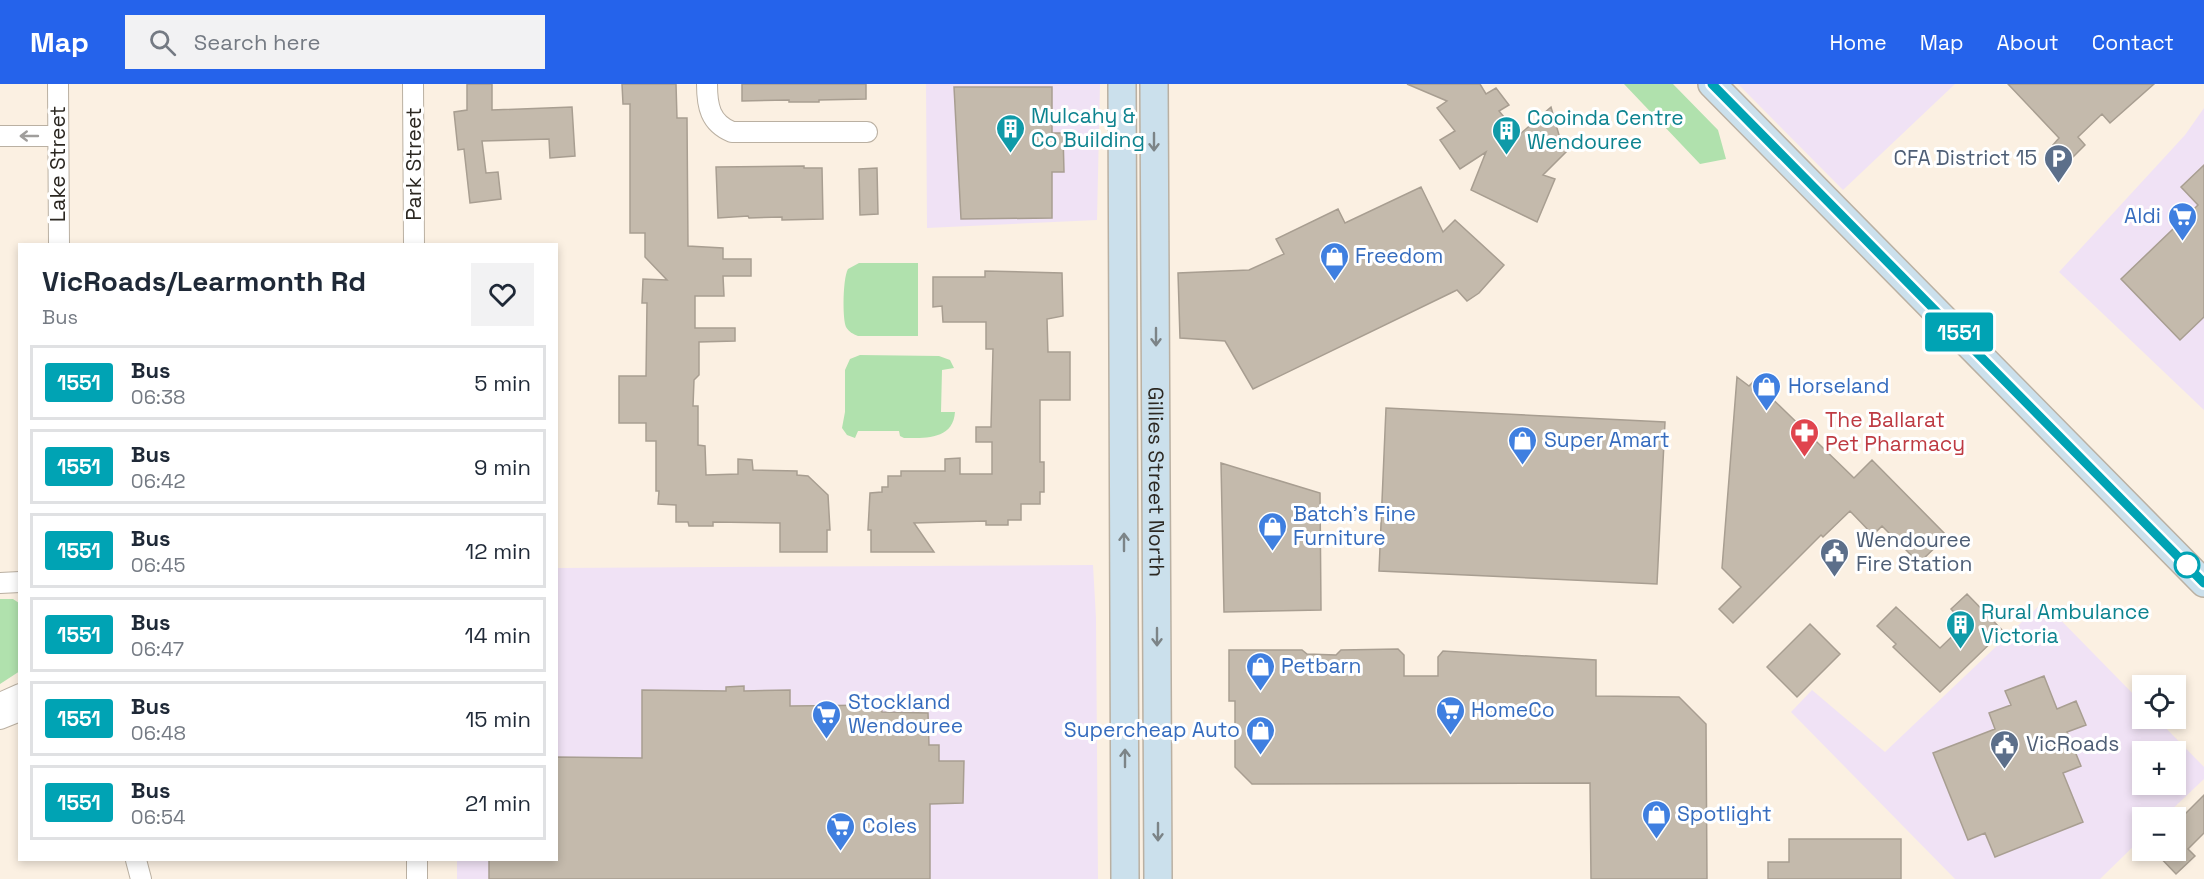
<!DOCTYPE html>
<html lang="en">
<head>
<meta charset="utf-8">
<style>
  :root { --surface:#fff; --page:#f2f2f3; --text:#1f2937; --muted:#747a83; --line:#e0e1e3; --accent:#2563eb }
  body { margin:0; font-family:"Space Grotesk",sans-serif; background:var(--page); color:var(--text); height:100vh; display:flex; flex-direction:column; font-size:22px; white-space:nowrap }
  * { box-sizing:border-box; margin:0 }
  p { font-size:20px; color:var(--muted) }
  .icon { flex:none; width:33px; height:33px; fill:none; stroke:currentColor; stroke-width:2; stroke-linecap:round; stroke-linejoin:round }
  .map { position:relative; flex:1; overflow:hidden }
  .drawer { position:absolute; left:18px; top:159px; width:540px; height:618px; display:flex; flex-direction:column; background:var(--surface); border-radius:0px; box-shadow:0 3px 9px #0003 }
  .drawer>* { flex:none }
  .badge { padding:0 12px; border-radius:4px; font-size:21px; line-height:39px }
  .fabs { position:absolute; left:2132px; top:591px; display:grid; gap:12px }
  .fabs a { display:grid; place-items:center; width:54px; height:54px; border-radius:0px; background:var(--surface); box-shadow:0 3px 9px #0003; font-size:30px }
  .map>.badge { position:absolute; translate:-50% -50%; box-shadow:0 0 0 3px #fff }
  .round { display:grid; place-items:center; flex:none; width:63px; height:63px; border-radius:0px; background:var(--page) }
  .headline { display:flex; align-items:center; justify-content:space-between; height:102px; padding:0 24px }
  h1 { font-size:28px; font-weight:700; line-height:45px }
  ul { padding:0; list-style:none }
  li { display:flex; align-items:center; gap:18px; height:75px; margin:0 12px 9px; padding:0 12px; border:3px solid var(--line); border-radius:0px }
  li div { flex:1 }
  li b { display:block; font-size:22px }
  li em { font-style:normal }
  li .badge { min-width:66px; font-weight:700; text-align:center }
  header { display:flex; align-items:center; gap:36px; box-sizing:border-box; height:84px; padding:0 30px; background:var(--accent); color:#fff }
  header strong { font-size:28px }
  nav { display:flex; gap:33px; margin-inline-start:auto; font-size:21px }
  .search { width:420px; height:54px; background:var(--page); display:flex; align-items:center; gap:15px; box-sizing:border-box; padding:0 21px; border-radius:0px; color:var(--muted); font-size:22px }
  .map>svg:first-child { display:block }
  .commercial { fill:#f0e2f5; fill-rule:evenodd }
  .green { fill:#b0e1ad }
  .building { fill:#c4baac; stroke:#a89e91; stroke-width:1.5 }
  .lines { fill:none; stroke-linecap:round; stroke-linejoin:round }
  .minor-casing { stroke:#bab0a2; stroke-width:22 }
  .secondary-casing { stroke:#bab0a2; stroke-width:30 }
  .minor { stroke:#fff; stroke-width:20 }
  .secondary { stroke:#cbe0ec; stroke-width:27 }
  .oneway { stroke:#a09e9c }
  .oneway2 { stroke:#7c8487 }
  .line-casing { stroke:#fff; stroke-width:14 }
  .line { stroke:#00a3b4; stroke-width:9 }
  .stop-dot { fill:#fff; stroke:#00a3b4; stroke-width:3 }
  .labels { text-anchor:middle; stroke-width:6; stroke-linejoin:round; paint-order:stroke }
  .culture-label { font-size:21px; fill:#0d838f; stroke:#fff; text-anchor:start }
  .service-label { font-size:21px; fill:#4e5e75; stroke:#fff; text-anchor:start }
  .street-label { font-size:21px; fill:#2c2822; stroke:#fff }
  .shop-label { font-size:21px; fill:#366cbe; stroke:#fff; text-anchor:start }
  .health-label { font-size:21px; fill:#be3a42; stroke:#fff; text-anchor:start }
</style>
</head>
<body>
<header>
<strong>Map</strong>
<div class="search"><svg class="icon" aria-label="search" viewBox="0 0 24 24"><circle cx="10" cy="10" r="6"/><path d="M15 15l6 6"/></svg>Search here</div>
<nav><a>Home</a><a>Map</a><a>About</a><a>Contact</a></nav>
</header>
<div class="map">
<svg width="2204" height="795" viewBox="0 0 2204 795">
  <rect width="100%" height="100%" fill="#fbf0e2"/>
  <!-- commercial -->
  <path class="commercial" d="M926 0H1100L1097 136 927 144Z
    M1738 0H1955L1843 106Z
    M2204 24V326L2059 188 2185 51Z
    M1093 481 1096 534 1098 795H457V776H556L557 484Z
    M2043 518 2142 619V634L2157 635 2204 683V695L2164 733 2142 734V754L2100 795H1955L1791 628 1812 606 1885 668ZM2142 668H2175V700H2142Z"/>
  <!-- green -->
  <path class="green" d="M1624 0H1673L1718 46 1726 75 1700 80Z
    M918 179V252H858C853 250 849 248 846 243 842 234 843 193 848 185L859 179Z
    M860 271 939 272 950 276 954 284 942 286 941 328H955C953 356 925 354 904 354L900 352 899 347H858L855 354 847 351 842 344 845 328V286L850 275Z
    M0 515H13L19 519 20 587 0 600Z"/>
  <!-- building -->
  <path class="building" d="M467 0H492V26L572 23 575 72 550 74 549 55 482 57 486 89 498 88 501 115 470 119 464 65 458 66 454 28 467 26Z
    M622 0H676L677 34H687L688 162 723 164V175H751V192H723L724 212H695V244H735V257L699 258V291L694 296 693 322H698V361L705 362 706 391 738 390V375L752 376 753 386 797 387V391L808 392 828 411 830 446H827V468H780V439L713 438V442H689L688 438H676V421L658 420 659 407H656V357H646V339H619V292H646L647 219H642L643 195 667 196 645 173V149H630V20H623Z
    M742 0H866V15L819 16V18H789V16L742 17Z
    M1407 0H1480L1486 10 1496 4 1509 21 1499 27 1519 51 1551 23 1561 58 1569 65 1543 91 1555 95 1537 138 1471 106 1486 68 1460 85 1440 56 1455 47 1437 24 1447 17Z
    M2008 0H2154L2110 39 2102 30 2078 53 2085 61 2070 76 2053 61 2059 54Z
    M954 3H1052V49H1063L1064 88H1052V134L961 135Z
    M2204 81V233L2180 256 2121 195 2198 121 2181 103Z
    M804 82V84H822L823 135 782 136V133L749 134 748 132 718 134 716 83Z
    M877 84 878 130 860 131 859 85Z
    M1421 103 1443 148 1455 136 1504 181 1479 209 1467 217 1457 206 1253 305 1225 257 1180 254 1178 189 1249 186 1284 170 1276 155 1338 125 1345 139Z
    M985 187 1062 189 1063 232 1047 235 1048 268H1070V316H1040V378H1044V408H1040V420H1021V436H1008V441H986V437L914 439 934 468H871V446H868L870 409 882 408V403H888V392H901V387H945V375L960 374V390H992V358H976V343H991L993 265H986V238H943L942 222 933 223V193H985Z
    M1737 293 1749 302 1754 297 1854 394 1872 376 1947 452 1919 479 1882 442 1873 451 1850 427 1823 453 1821 451 1733 539 1719 525 1741 503 1722 484Z
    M1386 324 1665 338 1657 500 1379 487Z
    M1221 379 1320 409 1321 526 1224 528Z
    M1967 510 2003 547 1940 608 1893 563 1896 560 1877 542 1896 523 1940 564 1965 540 1951 525Z
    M1810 540 1840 570 1797 613 1767 583Z
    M1398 565 1404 571V592H1438V573L1443 567 1596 576V612L1679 613 1706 640 1707 795H1591L1590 699 1252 700 1235 683V617H1229V566H1302L1307 570 1336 571 1341 566Z
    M2044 592 2057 625 2076 617 2086 641 2067 648 2081 682 2063 689 2083 738 1995 773 1985 749 1968 756 1933 669 1995 645 1989 629 2011 621 2005 607Z
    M744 602V607L790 606V622L881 621 882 628 928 629 929 661H939V677H964L963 719 930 720V795H489V776H556V673L642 674V606L726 607V603Z
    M2204 711V749L2188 765 2195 772 2176 790 2153 766H2175V740Z
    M1789 755H1901V795H1768V778H1789Z"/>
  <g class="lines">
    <defs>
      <path id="minor" d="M58 0 59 160
        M413 0 414 160
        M707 0C707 22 710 39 732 48H867
        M0 52H58
        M0 499 20 498
        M0 619 20 610
        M0 635 20 627
        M136 776 141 795
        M417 776V795"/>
      <g id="secondary">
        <path d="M1122 0 1125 795"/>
        <path id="s1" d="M1154 0 1158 795"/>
        <path d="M1712 0 2204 499"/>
      </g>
    </defs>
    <!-- minor casing -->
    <use href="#minor" class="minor-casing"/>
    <!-- secondary casing -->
    <use href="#secondary" class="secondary-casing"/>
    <!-- minor -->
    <use href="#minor" class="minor"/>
    <!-- secondary -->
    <use href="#secondary" class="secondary"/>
  </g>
  <!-- one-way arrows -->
  <defs><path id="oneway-shaft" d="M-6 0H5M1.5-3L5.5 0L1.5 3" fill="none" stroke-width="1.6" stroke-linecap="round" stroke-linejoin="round" transform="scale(1.5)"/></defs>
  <use class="oneway" href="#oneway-shaft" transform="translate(29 52) rotate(180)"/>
  <g class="oneway2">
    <use href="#oneway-shaft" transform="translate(1154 58) rotate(90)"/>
    <use href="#oneway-shaft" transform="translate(1156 253) rotate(90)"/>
    <use href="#oneway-shaft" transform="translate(1124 458) rotate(-90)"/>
    <use href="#oneway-shaft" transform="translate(1157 553) rotate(90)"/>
    <use href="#oneway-shaft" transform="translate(1125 674) rotate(-90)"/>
    <use href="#oneway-shaft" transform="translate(1158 748) rotate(90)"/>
  </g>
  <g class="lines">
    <defs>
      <path id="line" d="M1712 0 2204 499"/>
    </defs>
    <!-- line casing -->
    <use href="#line" class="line-casing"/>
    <!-- line -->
    <use href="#line" class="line"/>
  </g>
  <!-- icons -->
  <defs>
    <symbol id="building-pin" viewBox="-11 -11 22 30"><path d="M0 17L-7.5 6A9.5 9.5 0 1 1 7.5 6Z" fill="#0f9aa8" stroke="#fff"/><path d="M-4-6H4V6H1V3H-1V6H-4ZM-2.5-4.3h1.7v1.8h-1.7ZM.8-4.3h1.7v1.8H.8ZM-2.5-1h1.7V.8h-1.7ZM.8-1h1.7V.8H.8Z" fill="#fff"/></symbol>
    <symbol id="parking-pin" viewBox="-11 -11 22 30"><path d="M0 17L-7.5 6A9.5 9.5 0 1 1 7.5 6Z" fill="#5c6f8a" stroke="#fff"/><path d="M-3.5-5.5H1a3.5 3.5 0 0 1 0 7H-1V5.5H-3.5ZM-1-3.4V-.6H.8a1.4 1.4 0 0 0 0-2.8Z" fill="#fff"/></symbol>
    <symbol id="supermarket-pin" viewBox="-11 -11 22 30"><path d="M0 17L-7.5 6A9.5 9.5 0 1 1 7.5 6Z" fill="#3f7fe0" stroke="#fff"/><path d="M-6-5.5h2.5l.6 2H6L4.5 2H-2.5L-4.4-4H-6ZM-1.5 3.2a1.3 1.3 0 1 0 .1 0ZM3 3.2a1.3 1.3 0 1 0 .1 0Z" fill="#fff"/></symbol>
    <symbol id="shop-pin" viewBox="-11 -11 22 30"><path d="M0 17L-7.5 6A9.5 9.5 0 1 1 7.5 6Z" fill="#3f7fe0" stroke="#fff"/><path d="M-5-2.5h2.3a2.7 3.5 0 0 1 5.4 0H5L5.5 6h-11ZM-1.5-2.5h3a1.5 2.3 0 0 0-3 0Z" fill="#fff"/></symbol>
    <symbol id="pharmacy-pin" viewBox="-11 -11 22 30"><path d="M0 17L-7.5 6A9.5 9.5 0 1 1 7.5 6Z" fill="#e0444e" stroke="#fff"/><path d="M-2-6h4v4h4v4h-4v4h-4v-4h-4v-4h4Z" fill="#fff"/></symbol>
    <symbol id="civic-pin" viewBox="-11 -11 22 30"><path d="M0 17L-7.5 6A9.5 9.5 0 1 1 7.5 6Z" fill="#5c6f8a" stroke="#fff"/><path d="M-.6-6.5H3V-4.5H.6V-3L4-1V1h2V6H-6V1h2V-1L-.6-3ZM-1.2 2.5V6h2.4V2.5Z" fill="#fff"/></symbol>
  </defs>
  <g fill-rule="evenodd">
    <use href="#building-pin" x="994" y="28" width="33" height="45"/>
    <use href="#building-pin" x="1490" y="30" width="33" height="45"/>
    <use href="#parking-pin" x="2042" y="58" width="33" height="45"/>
    <use href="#supermarket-pin" x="2166" y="116" width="33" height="45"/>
    <use href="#shop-pin" x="1318" y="156" width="33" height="45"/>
    <use href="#shop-pin" x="1750" y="286" width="33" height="45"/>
    <use href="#pharmacy-pin" x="1788" y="332" width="33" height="45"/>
    <use href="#shop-pin" x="1506" y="340" width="33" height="45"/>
    <use href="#shop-pin" x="1256" y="426" width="33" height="45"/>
    <use href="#civic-pin" x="1818" y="452" width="33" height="45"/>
    <use href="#building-pin" x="1944" y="524" width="33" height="45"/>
    <use href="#shop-pin" x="1244" y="566" width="33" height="45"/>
    <use href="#supermarket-pin" x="1434" y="610" width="33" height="45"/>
    <use href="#supermarket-pin" x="810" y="614" width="33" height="45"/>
    <use href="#shop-pin" x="1244" y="630" width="33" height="45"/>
    <use href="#civic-pin" x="1988" y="644" width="33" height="45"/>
    <use href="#shop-pin" x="1640" y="714" width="33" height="45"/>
    <use href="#supermarket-pin" x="824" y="726" width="33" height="45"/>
  </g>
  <!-- markers -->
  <circle class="stop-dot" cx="2187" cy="481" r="12"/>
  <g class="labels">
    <!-- culture labels -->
    <g class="culture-label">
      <text x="1031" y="39">Mulcahy &amp;<tspan x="1031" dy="24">Co Building</tspan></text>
      <text x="1527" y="41">Cooinda Centre<tspan x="1527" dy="24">Wendouree</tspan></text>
      <text x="1981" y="535">Rural Ambulance<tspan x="1981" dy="24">Victoria</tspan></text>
    </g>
    <!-- service labels -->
    <g class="service-label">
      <text x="2037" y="81" text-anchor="end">CFA District 15</text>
      <text x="1856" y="463">Wendouree<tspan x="1856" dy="24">Fire Station</tspan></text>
      <text x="2026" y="667">VicRoads</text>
    </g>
    <!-- street labels -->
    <g class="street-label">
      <text transform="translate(58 80) rotate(-90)" y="7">Lake Street</text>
      <text transform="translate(414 80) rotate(-90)" y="7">Park Street</text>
      <text dy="7" stroke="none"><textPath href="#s1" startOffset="398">Gillies Street North</textPath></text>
    </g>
    <!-- shop labels -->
    <g class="shop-label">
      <text x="2161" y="139" text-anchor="end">Aldi</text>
      <text x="1355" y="179">Freedom</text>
      <text x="1788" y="309">Horseland</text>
      <text x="1544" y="363">Super Amart</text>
      <text x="1293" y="437">Batch's Fine<tspan x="1293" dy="24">Furniture</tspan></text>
      <text x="1281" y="589">Petbarn</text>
      <text x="848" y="625">Stockland<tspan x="848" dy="24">Wendouree</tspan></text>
      <text x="1471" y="633">HomeCo</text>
      <text x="1240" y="653" text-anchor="end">Supercheap Auto</text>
      <text x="1677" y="737">Spotlight</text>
      <text x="862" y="749">Coles</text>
    </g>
    <!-- health labels -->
    <g class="health-label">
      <text x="1825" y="343">The Ballarat<tspan x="1825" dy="24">Pet Pharmacy</tspan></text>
    </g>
  </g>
</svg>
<div class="fabs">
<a><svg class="icon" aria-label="locate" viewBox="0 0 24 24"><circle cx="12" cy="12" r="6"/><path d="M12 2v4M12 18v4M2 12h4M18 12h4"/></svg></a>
<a>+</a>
<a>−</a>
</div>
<b class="badge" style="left:1959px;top:248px;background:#00a3b4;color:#fff">1551</b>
<section class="drawer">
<div class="headline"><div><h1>VicRoads/Learmonth Rd</h1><p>Bus</p></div><a class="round"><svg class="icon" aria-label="heart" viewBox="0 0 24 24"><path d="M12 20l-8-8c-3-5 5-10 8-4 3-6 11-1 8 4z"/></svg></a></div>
<ul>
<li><span class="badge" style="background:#00a3b4;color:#fff">1551</span><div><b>Bus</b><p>06:38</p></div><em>5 min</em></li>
<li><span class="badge" style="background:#00a3b4;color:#fff">1551</span><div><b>Bus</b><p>06:42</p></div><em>9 min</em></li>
<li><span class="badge" style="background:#00a3b4;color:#fff">1551</span><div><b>Bus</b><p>06:45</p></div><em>12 min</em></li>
<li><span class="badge" style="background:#00a3b4;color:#fff">1551</span><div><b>Bus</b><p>06:47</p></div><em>14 min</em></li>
<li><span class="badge" style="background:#00a3b4;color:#fff">1551</span><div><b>Bus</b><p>06:48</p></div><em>15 min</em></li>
<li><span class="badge" style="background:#00a3b4;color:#fff">1551</span><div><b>Bus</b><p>06:54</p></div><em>21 min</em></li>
</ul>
</section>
</div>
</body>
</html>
